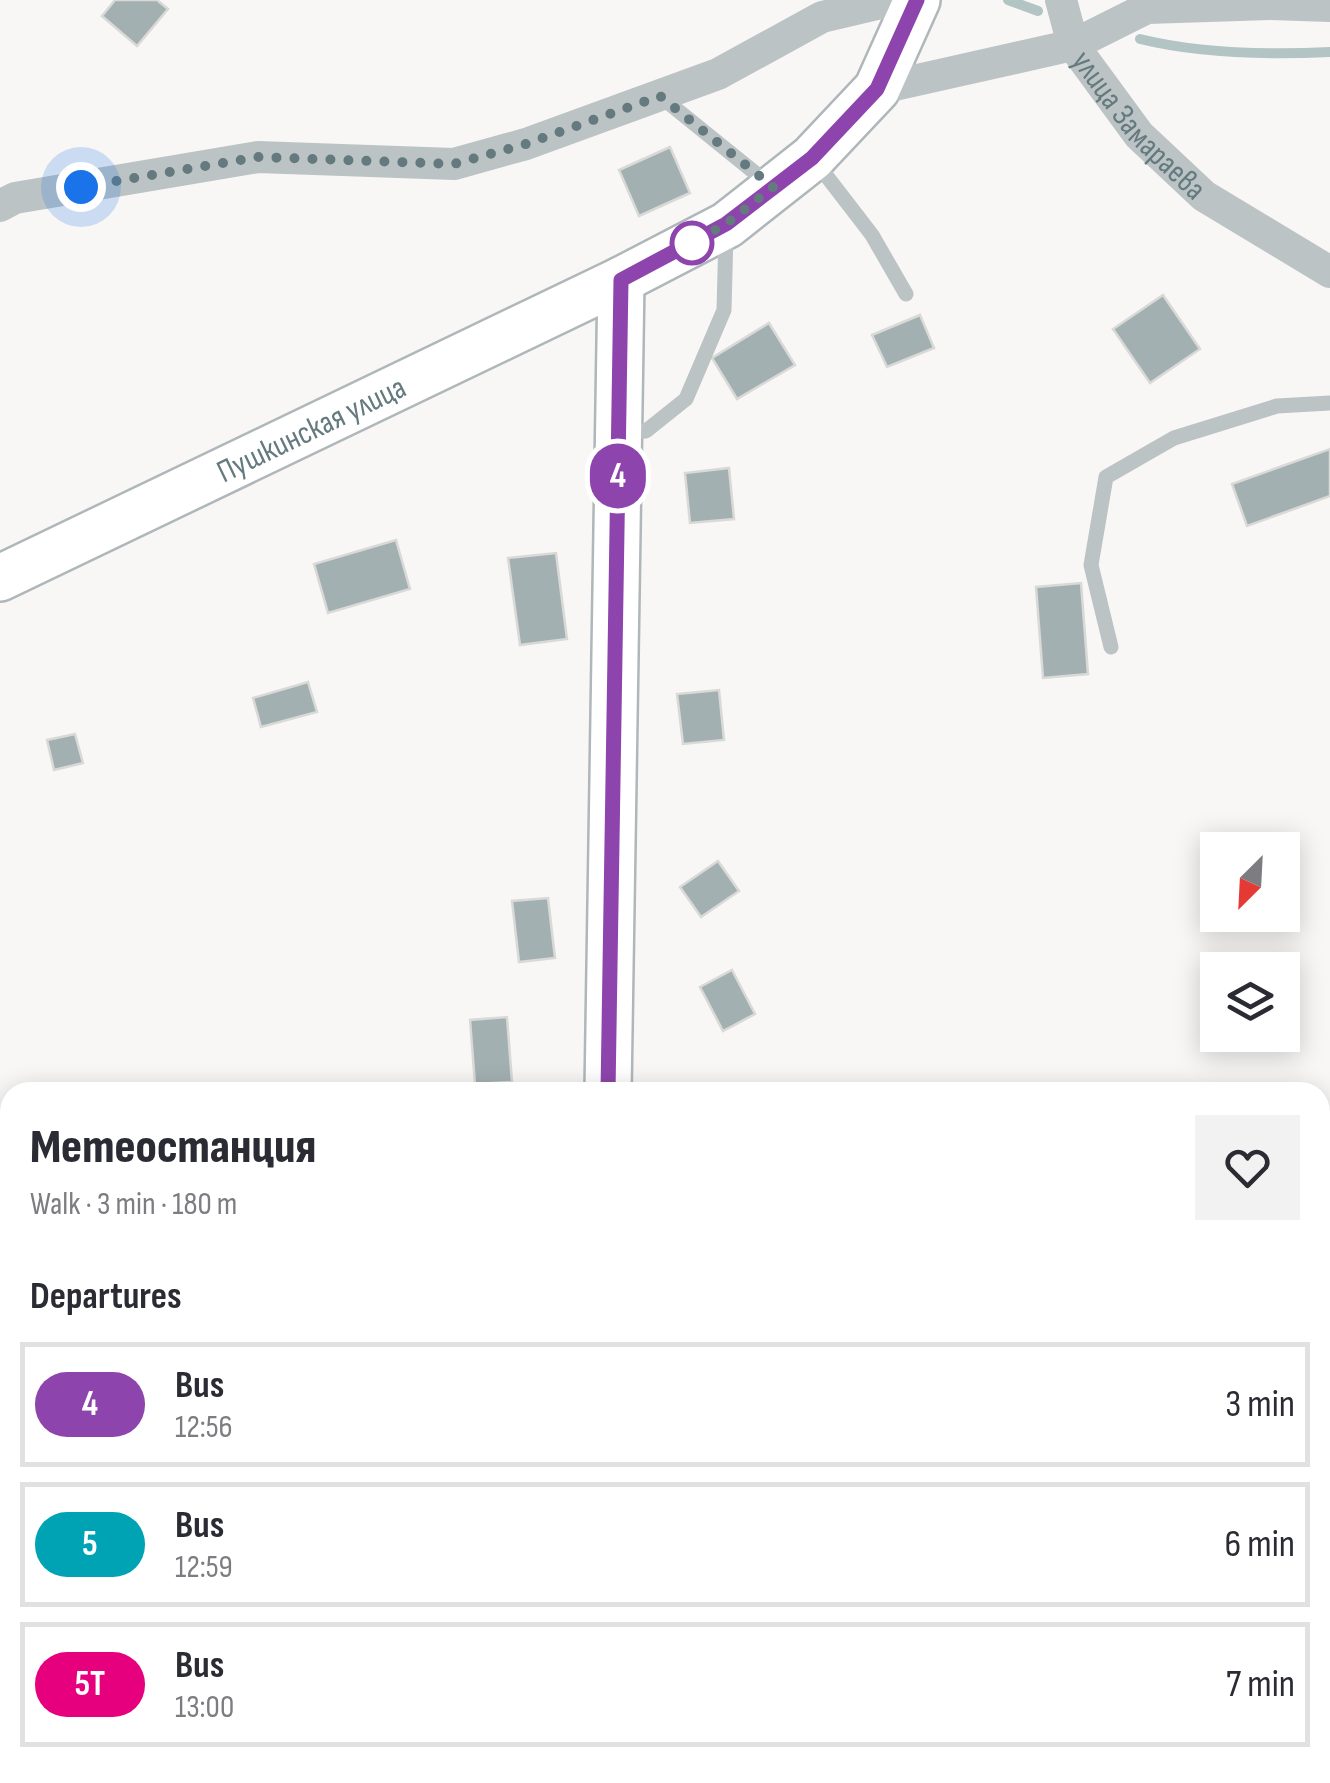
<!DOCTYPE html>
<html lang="en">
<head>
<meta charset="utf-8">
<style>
  :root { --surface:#fff; --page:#f2f2f3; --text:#2b2b33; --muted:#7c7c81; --line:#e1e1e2 }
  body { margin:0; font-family:"Sofia Sans Condensed",sans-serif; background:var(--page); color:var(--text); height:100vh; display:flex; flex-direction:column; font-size:38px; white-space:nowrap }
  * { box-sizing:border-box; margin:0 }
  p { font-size:32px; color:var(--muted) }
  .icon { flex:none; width:55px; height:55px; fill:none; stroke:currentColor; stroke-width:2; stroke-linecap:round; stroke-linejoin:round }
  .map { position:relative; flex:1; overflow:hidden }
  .drawer { position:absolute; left:0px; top:1082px; width:1330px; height:702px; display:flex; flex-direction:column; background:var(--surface); border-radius:30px 30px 0 0; box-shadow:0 5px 25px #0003 }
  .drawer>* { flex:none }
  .badge { padding:0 20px; border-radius:32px; font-size:35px; line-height:65px }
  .needle { width:65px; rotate:204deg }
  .controls { position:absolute; left:1200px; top:832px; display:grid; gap:20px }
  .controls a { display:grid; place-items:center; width:100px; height:100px; border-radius:0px; background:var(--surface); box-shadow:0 5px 25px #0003; font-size:50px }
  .you { position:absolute; width:50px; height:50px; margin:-25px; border:8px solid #fff; border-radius:50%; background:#1a73e8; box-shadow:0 0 0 15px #1a73e833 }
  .map>.badge { position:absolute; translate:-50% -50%; box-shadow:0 0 0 5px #fff }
  h2 { padding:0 30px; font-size:38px; line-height:90px }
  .round { display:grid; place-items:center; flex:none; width:105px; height:105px; border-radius:0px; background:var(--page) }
  .overview { display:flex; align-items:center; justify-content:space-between; height:170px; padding:0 30px }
  h1 { font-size:48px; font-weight:800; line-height:75px }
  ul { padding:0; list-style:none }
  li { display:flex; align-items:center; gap:30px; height:125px; margin:0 20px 15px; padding:0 10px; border:5px solid var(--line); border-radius:0px }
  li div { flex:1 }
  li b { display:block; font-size:38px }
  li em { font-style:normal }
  li .badge { min-width:110px; font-weight:700; text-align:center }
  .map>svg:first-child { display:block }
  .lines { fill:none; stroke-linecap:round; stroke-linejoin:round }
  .stream { stroke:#b3c4c5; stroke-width:10 }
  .building { fill:#a3b0b2; stroke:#d9d9d7; stroke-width:2.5 }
  .secondary-casing { stroke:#afb7ba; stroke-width:50 }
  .lane { stroke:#bcc3c5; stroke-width:15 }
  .street { stroke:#bcc3c5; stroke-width:32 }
  .secondary { stroke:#fff; stroke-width:45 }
  .line-casing { stroke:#fff; stroke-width:22 }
  .line { stroke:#8e44ad; stroke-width:15 }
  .walk { stroke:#647a7f; stroke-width:10; stroke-dasharray:0 18 }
  .stop-dot { fill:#fff; stroke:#8e44ad; stroke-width:5 }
  .labels { text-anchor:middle; stroke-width:10; stroke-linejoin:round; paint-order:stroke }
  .street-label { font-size:32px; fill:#647a7f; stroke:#fff }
</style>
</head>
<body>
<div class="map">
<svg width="1330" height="1783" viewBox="0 0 1330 1783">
  <rect width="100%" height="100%" fill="#f8f7f5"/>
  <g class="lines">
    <!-- stream -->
    <path class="stream" d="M1008 0 1038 11
      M1140 39C1201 54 1268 55 1330 52"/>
  </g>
  <!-- building -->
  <path class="building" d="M115 0H157L168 9 137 46 102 16Z
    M670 147 690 193 639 216 619 170Z
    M1163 295 1200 349 1150 383 1113 329Z
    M920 315 934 348 887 367 872 335Z
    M769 323 795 365 737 399 712 358Z
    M1330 449V496L1247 526 1232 484Z
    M729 468 734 519 690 523 685 473Z
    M396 540 410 589 328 613 314 564Z
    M556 553 567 639 520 645 508 558Z
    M1081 583 1088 674 1043 678 1036 587Z
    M308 682 317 712 261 727 253 698Z
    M719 690 724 740 683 744 677 694Z
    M75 734 83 763 54 770 47 740Z
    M718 861 739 891 701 917 680 887Z
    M548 898 555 958 519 962 512 901Z
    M732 970 755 1014 723 1031 700 987Z
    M507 1017 512 1082 475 1084 470 1020Z"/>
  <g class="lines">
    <defs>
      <g id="secondary">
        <path id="s2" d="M0 578 621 280 727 225 812 158 877 89 917 0"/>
        <path d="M608 1092 621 280"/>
        <path d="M633 1775 634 1783"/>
      </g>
    </defs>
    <!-- secondary casing -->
    <use href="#secondary" class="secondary-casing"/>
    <!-- lane -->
    <path class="lane" d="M660 96 770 185
      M815 161 872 235 906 294
      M624 433 646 431 686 399 724 310 726 234
      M1111 647 1091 565 1106 477 1174 438 1277 406 1330 403
      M1320 1603 1330 1624
      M0 1747 10 1742"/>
    <!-- street -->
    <g class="street">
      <path d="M1061 0 1073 45 1147 8 1270 4 1330 6"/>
      <path id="s1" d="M877 89 1073 45 1139 135 1204 196 1330 272"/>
      <path d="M0 206 15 198 258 157 454 164 526 144 718 74 822 17 894 0"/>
      <path d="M1320 1669 1330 1662"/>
      <path d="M1154 1783 1165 1775"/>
    </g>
    <!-- secondary -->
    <use href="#secondary" class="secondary"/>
  </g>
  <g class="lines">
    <defs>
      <path id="line" d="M608 1092 621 280 726 224 812 158 877 89 917 0"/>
    </defs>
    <!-- line casing -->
    <use href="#line" class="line-casing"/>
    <!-- line -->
    <use href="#line" class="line"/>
    <!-- walk -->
    <path class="walk" d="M81 187 258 157 454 164 526 144 660 96 773 187 726 224 692 243"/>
  </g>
  <!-- markers -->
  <circle class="stop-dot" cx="692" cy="243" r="20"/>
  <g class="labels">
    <!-- street labels -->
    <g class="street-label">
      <text dy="11" stroke="none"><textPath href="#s1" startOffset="305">улица Замараева</textPath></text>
      <text dy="11" stroke="none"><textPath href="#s2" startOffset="345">Пушкинская улица</textPath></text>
    </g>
  </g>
</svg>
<div class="controls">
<a><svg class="needle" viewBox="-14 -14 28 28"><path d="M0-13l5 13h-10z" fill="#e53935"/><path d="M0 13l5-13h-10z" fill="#7c7c81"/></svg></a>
<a><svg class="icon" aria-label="layers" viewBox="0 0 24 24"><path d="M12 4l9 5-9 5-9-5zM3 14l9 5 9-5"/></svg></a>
</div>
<div class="you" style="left:81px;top:187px"></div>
<b class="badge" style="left:618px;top:476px;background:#8e44ad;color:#fff">4</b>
<section class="drawer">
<div class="overview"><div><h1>Метеостанция</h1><p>Walk · 3 min · 180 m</p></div><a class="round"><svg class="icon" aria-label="heart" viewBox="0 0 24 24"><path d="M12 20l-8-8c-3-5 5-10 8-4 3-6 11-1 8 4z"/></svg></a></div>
<h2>Departures</h2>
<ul>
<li><span class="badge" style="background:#8e44ad;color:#fff">4</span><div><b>Bus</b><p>12:56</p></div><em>3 min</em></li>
<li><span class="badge" style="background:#00a3b4;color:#fff">5</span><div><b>Bus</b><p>12:59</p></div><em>6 min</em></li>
<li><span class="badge" style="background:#e6007e;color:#fff">5Т</span><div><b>Bus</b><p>13:00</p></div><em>7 min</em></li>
</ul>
</section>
</div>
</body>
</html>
